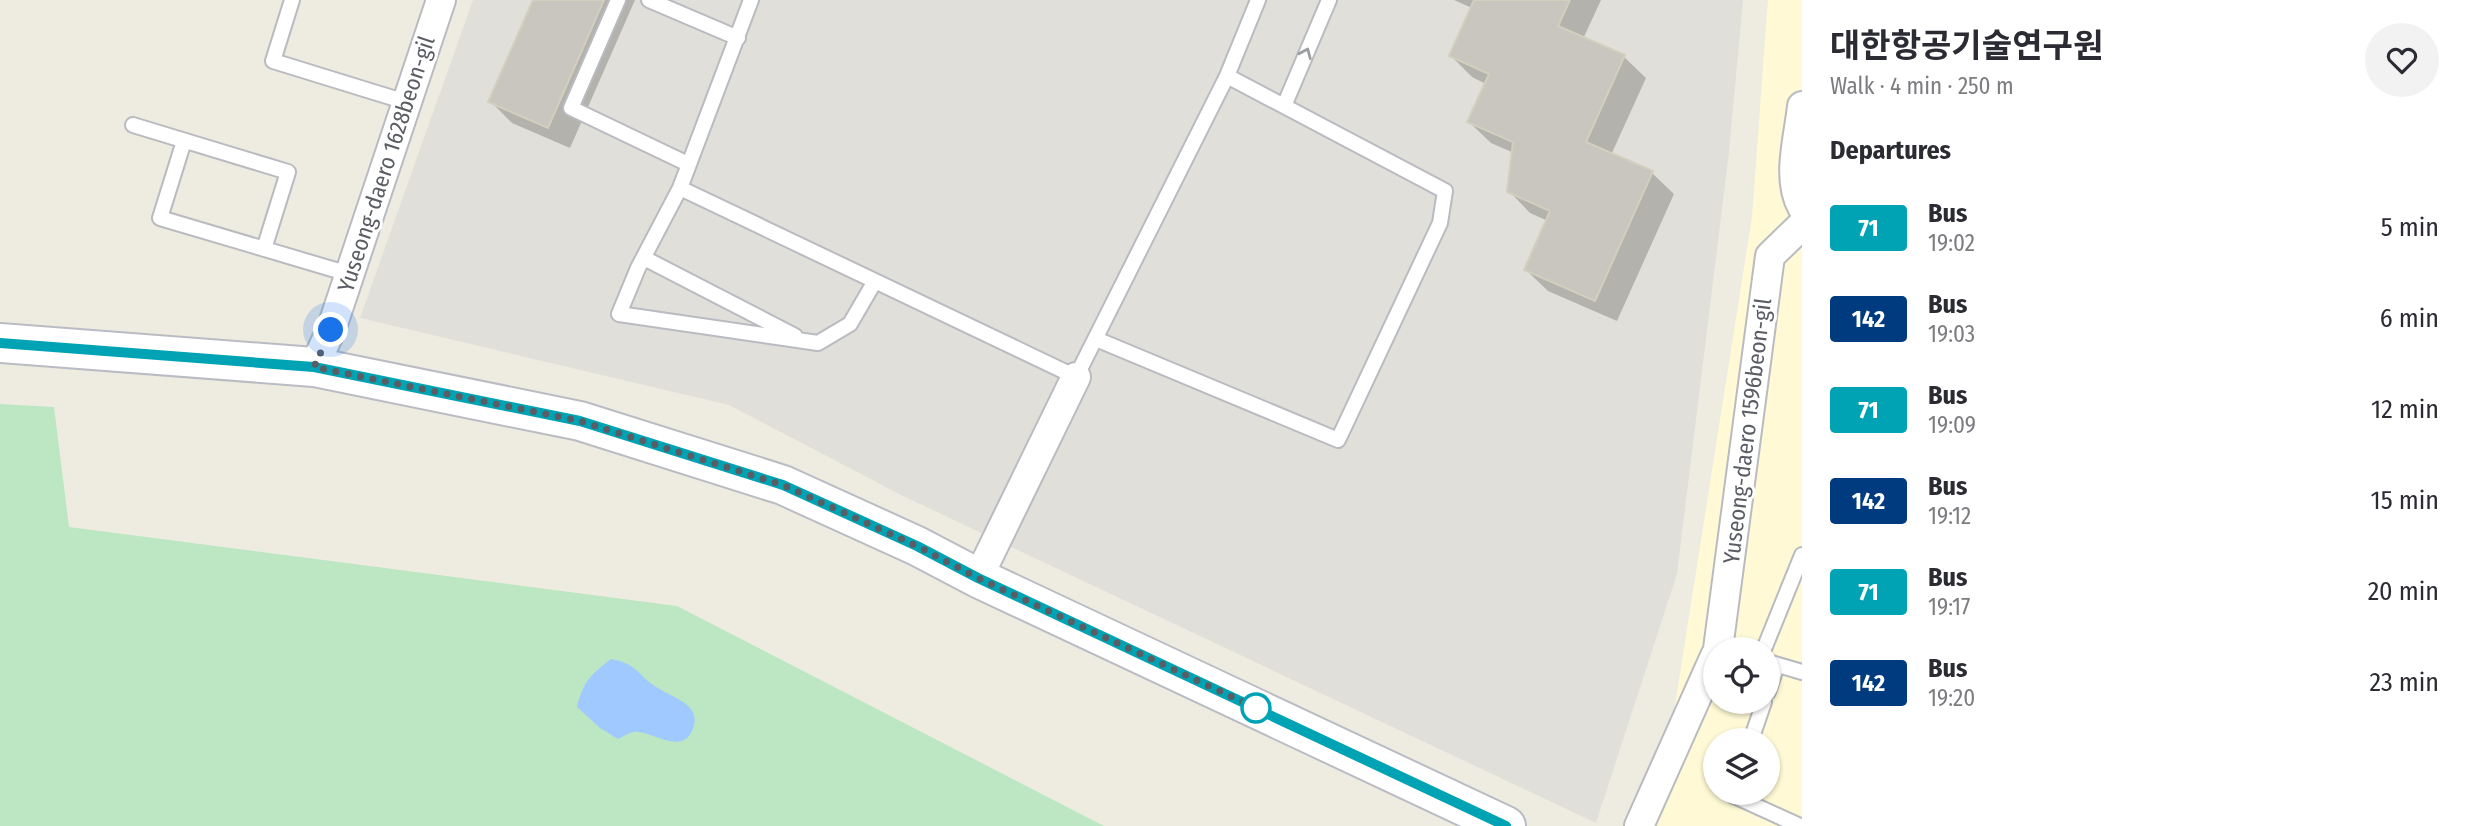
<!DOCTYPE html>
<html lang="en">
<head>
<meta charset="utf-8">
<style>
  :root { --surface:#fff; --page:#f2f2f3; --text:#2b2b33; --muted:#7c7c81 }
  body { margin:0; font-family:"Fira Sans Condensed","Noto Sans KR",sans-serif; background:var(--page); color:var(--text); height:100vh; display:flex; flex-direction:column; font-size:26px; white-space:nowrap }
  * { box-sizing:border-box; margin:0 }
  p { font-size:23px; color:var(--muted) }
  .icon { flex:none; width:38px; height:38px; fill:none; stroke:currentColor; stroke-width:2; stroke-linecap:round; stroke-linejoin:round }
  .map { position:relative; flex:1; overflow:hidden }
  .details { display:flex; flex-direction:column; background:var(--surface); width:665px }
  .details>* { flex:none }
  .badge { padding:0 14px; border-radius:5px; font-size:24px; line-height:46px }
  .buttons { position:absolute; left:1703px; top:637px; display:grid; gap:14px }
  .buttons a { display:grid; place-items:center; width:77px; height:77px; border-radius:50%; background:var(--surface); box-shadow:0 2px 5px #0004; font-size:35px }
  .you { position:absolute; width:35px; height:35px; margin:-18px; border:5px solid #fff; border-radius:50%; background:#1a73e8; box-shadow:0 0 0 10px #1a73e833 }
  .map>.badge { position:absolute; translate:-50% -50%; box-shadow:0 0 0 4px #fff }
  h2 { padding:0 28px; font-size:26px; line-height:63px }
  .round { display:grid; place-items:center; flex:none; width:74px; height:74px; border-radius:37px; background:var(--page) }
  .overview { display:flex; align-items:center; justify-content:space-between; height:119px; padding:0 28px }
  h1 { font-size:33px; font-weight:700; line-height:52px }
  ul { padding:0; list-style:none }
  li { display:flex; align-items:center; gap:21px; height:91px; padding:0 28px }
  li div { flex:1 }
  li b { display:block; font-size:26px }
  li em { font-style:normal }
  li .badge { min-width:77px; font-weight:700; text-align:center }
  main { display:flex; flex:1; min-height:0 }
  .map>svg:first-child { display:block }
  .commercial { fill:#fffad5; fill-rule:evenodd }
  .industrial { fill:#e1dfd9 }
  .green { fill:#bce7c2 }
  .water { fill:#a0caff }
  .shadow { fill:#0003 }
  .building { fill:#c8c6be; stroke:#d2cfbf; stroke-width:2 }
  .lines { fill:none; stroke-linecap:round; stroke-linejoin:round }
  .lane-casing { stroke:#b9bbc1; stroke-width:18 }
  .street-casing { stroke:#b9bbc1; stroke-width:32 }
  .secondary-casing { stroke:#babcc4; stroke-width:42 }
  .lane { stroke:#fff; stroke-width:14 }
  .street { stroke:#fff; stroke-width:28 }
  .secondary { stroke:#fff; stroke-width:38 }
  .oneway { stroke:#9c9ea1 }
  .line-casing { stroke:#fff; stroke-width:16 }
  .line { stroke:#00a3b4; stroke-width:10 }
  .walk { stroke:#5a5d63; stroke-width:7; stroke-dasharray:0 12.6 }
  .stop-dot { fill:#fff; stroke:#00a3b4; stroke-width:3.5 }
  .labels { text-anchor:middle; stroke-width:6; stroke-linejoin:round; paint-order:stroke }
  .street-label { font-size:23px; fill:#5a5d63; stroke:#fff }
</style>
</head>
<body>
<main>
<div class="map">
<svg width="1802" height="826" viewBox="0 0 1802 826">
  <rect width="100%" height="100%" fill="#eeece1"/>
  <!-- commercial -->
  <path class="commercial" d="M1768 0H1802V826H1656L1752 217ZM1715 649H1768V702H1715ZM1715 740H1768V793H1715Z"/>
  <!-- industrial -->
  <path class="industrial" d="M473 0H1743L1729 152 1677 574 1596 823 903 496 729 405 360 318Z"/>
  <!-- green -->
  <path class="green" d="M0 404 54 407 69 527 677 606 1104 826H0Z"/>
  <!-- water -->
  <path class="water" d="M611 659C638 664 636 674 656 687 671 697 705 705 692 731 680 756 650 729 633 732 628 733 622 737 618 739L600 728 577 707C583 682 590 675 611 659Z"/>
  <!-- shadow -->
  <path class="shadow" d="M535 0H635L570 148 512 123 490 101Z
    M1454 0H1601L1583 39 1624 57 1646 78 1611 155 1652 173 1674 194 1617 321 1548 291 1526 270 1548 221 1530 213 1509 191 1514 153 1491 143 1469 122 1486 84 1472 77 1451 56 1472 8Z"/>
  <!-- building -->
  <path class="building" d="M533 0H604L548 128 488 102Z
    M1474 0H1570L1558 26 1625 55 1586 142 1653 171 1595 301 1524 270 1550 211 1507 192 1513 142 1467 122 1489 74 1449 56Z"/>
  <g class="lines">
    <defs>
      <path id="lane" d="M292 0 273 61 406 102
        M618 0 571 108 688 164
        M649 0 738 38
        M751 0 680 188 1076 377 1227 76 1445 191 1440 223 1338 440 1096 339
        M1227 76 1258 0
        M1284 106 1329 0
        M133 125 288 172 264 249
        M184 141 160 218 349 274
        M680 188 638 268 619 314 818 343 850 324 875 281
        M644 258 795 336
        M1764 649 1802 555
        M1768 662 1802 672
        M1768 692 1777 665
        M1751 740 1764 702
        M1733 793 1732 795 1800 826"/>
      <path id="street" d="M1802 106C1799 137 1786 178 1802 207
        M314 367 331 330 441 0
        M978 578 1076 377
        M1718 649 1770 256 1802 225
        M1639 826 1715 656"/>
      <path id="secondary" d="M0 343 314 367 580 421 783 485 917 546 978 578 1506 826"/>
    </defs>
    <!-- lane casing -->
    <use href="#lane" class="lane-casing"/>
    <!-- street casing -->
    <use href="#street" class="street-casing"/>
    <!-- secondary casing -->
    <use href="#secondary" class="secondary-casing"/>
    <!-- lane -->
    <use href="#lane" class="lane"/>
    <!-- street -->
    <use href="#street" class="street"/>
    <!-- secondary -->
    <use href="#secondary" class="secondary"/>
  </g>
  <!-- one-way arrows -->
  <defs><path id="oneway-chevron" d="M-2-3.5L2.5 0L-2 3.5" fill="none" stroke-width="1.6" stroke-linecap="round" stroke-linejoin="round" transform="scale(1.75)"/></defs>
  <use class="oneway" href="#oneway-chevron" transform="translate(1306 53) rotate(-67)"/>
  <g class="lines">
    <defs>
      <path id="line" d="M0 343 314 367 580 421 783 485 917 546 978 578 1506 826"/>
    </defs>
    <!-- line casing -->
    <use href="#line" class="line-casing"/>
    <!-- line -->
    <use href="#line" class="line"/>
    <!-- walk -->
    <path class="walk" d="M331 330 314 367 580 421 783 485 917 546 978 578 1256 708"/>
  </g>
  <!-- markers -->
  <circle class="stop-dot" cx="1256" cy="708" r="14"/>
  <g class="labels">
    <!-- street labels -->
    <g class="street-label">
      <text transform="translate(386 164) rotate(-72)" y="8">Yuseong-daero 1628beon-gil</text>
      <text transform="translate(1747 431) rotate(-83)" y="8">Yuseong-daero 1596beon-gil</text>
    </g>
  </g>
</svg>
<div class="buttons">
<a><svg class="icon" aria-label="locate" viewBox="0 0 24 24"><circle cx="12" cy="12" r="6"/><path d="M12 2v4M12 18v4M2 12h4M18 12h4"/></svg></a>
<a><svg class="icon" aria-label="layers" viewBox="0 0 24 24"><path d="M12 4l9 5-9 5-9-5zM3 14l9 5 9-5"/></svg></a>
</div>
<div class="you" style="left:331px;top:330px"></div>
</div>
<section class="details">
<div class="overview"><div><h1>대한항공기술연구원</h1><p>Walk · 4 min · 250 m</p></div><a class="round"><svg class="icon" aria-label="heart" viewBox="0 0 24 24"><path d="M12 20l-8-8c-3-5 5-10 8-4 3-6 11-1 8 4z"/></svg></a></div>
<h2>Departures</h2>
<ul>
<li><span class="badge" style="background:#00a3b4;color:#fff">71</span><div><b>Bus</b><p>19:02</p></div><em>5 min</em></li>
<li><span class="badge" style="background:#003b80;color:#fff">142</span><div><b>Bus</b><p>19:03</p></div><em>6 min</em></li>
<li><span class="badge" style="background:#00a3b4;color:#fff">71</span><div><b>Bus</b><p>19:09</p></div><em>12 min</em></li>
<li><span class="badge" style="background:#003b80;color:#fff">142</span><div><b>Bus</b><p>19:12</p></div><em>15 min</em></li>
<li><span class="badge" style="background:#00a3b4;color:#fff">71</span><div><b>Bus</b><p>19:17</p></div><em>20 min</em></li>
<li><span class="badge" style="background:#003b80;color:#fff">142</span><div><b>Bus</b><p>19:20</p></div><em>23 min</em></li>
</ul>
</section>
</main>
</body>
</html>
